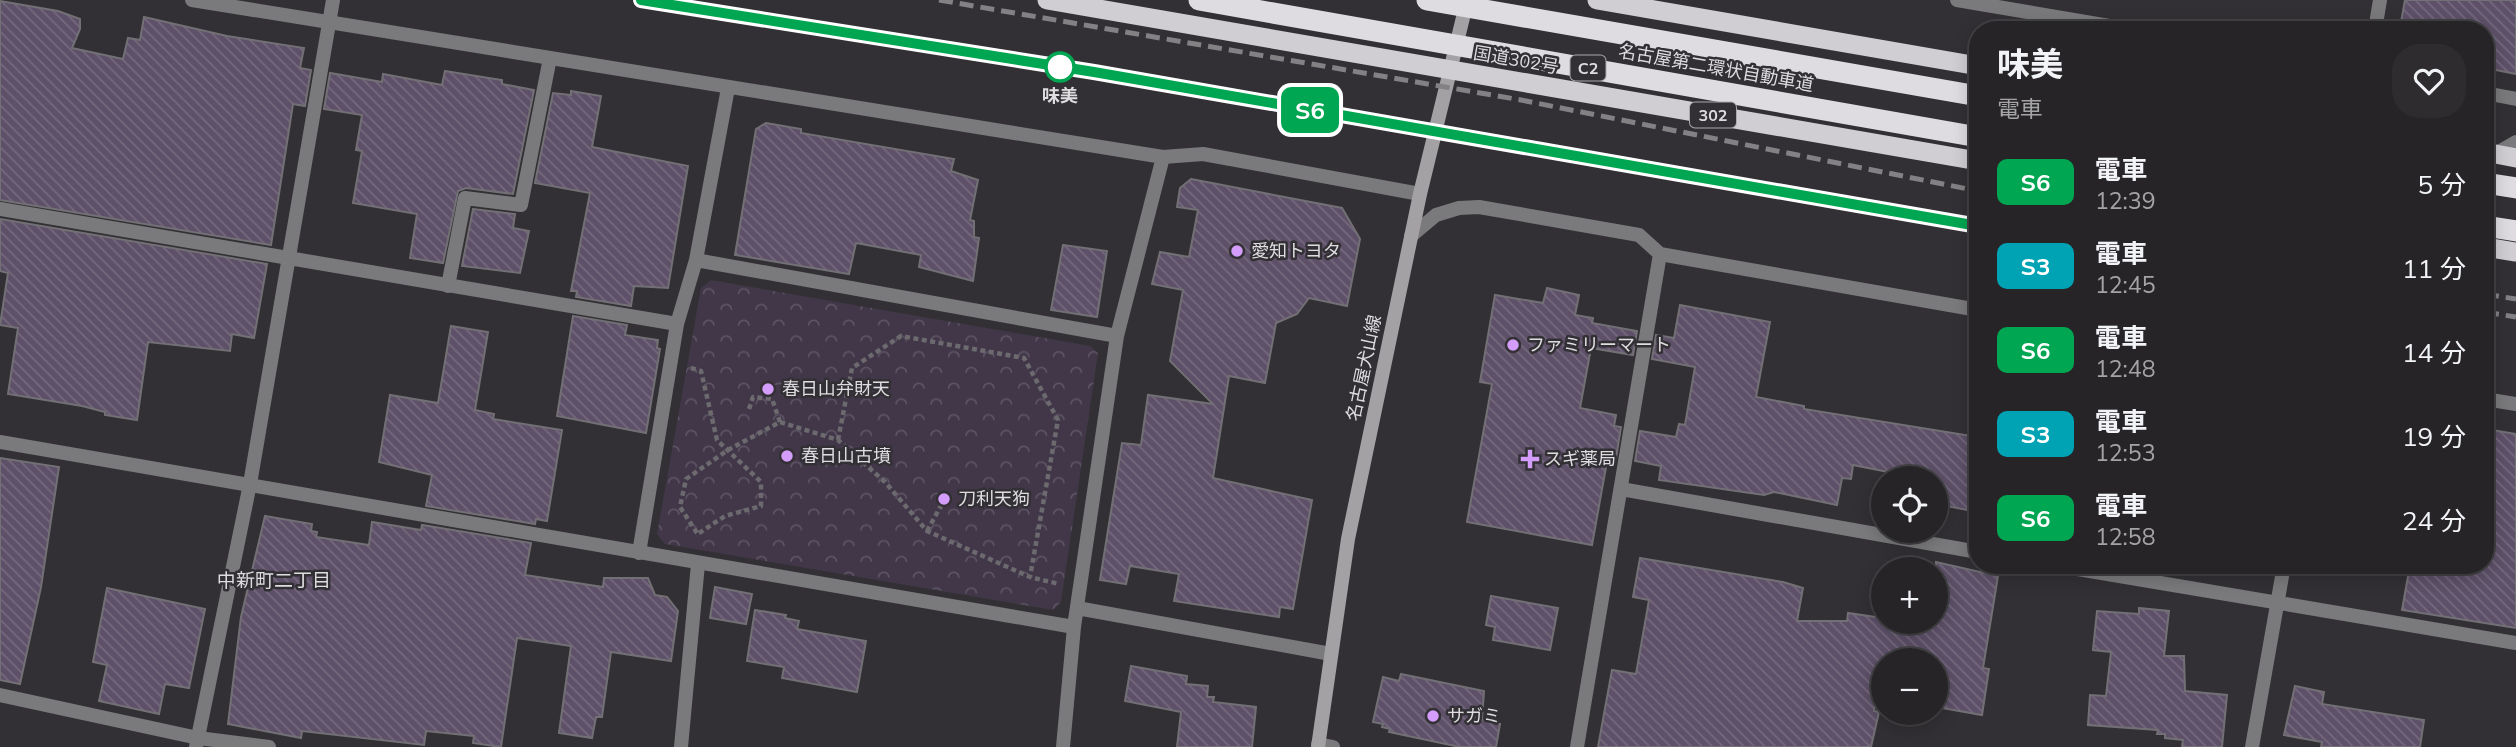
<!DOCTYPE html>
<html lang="ja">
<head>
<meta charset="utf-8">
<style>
  :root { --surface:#262427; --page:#2e2c2f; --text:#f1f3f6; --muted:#a4a4a7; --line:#424144 }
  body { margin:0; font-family:Mulish,"Noto Sans JP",sans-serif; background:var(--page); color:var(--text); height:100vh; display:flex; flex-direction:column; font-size:26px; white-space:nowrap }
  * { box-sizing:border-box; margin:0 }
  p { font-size:23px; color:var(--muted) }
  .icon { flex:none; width:38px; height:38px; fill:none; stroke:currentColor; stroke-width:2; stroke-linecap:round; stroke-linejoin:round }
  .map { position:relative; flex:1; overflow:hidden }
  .sheet { position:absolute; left:1969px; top:21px; width:525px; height:553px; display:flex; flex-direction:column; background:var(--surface); border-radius:28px; box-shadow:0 4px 18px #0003,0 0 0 2px var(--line) }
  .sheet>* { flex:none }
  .badge { padding:0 14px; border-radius:10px; font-size:24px; line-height:46px }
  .controls { position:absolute; left:1871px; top:466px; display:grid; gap:14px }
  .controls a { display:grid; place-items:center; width:77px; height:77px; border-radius:50%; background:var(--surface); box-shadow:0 4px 18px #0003,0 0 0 2px var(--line); font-size:35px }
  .map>.badge { position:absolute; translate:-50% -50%; box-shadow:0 0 0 4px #fff }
  .round { display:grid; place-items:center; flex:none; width:74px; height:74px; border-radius:28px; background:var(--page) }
  .summary { display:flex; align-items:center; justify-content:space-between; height:119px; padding:0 28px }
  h1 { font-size:33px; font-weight:700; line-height:52px }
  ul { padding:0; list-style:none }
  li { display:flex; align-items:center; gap:21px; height:84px; padding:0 28px }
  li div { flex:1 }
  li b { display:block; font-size:26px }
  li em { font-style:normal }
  li .badge { min-width:77px; font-weight:700; text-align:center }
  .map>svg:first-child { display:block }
  .park { fill:url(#park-crowns) }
  .building { fill:url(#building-back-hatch); stroke:#727074; stroke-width:2 }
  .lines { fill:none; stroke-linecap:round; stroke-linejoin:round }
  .path { stroke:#6c6a6e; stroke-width:4.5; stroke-dasharray:5 3.5; stroke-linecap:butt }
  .minor { stroke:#7a797b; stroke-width:14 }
  .tertiary { stroke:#7a797b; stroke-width:14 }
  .secondary { stroke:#a3a1a4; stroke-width:14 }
  .trunk { stroke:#d0ced2; stroke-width:19 }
  .motorway { stroke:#dfdce1; stroke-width:21 }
  .rail { stroke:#838184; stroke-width:5; stroke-dasharray:14 7; stroke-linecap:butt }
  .line-casing { stroke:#fff; stroke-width:16 }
  .line { stroke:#00a651; stroke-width:10 }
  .stop-dot { fill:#fff; stroke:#00a651; stroke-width:3.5 }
  .poi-dot { fill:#d49cfb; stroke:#323034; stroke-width:2.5 }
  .labels { text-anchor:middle; stroke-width:5; stroke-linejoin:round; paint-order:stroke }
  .shield { fill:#323034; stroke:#aaa8ac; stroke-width:2 }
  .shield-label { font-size:16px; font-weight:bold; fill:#dedcdf }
  .street-label { font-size:18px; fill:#dedcdf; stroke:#323034 }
  .stop-label { font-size:18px; font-weight:bold; fill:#dedcdf; stroke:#323034 }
  .poi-label { font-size:18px; fill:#dedcdf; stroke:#323034; text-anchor:start }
  .neighbourhood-label { font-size:19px; fill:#dedcdf; stroke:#323034 }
</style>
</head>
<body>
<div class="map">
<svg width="2516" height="747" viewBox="0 0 2516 747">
  <defs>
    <pattern id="park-crowns" width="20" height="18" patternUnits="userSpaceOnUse" patternTransform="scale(1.75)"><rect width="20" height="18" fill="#413749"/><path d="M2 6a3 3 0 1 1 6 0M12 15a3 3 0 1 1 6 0" fill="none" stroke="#5c5363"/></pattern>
    <pattern id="building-back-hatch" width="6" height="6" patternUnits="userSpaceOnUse" patternTransform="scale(1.75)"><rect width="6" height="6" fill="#5d5068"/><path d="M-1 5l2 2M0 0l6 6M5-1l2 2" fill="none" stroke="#74697d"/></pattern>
  </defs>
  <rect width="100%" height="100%" fill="#323034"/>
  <!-- park -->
  <path class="park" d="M711 280 1090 346 1098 353 1061 602 1053 610 665 544 657 534 701 288Z"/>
  <!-- building -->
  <path class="building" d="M2405 0H2516V74L2485 68V30H2415L2416 25 2401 22Z
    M0 1 58 11 80 19V29L72 48 123 59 128 38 140 40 144 17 227 36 304 48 300 68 311 70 305 106 293 104 271 245 0 200Z
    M445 71 502 80V84L534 90 513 194 466 188 458 191 443 263 410 258 417 214 353 203 362 151 356 150 362 115 324 109 330 73 382 82 383 74 442 85Z
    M571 91 601 96 592 147 688 166 668 288 634 286 631 306 576 297 577 291H571L590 193 535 183 553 93 571 95Z
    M766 123 801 129V133L954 159 951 171 978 180 970 220 974 221V237L979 238 973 281 919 267 921 255 856 243 849 274 735 255 756 129Z
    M1191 179 1342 208 1360 239 1347 306 1309 298 1297 314 1276 323 1265 383 1229 376 1213 478 1312 500 1293 609 1280 607 1279 617 1174 601 1179 574 1130 566 1126 584 1100 580 1122 443 1141 445 1148 395 1213 404 1170 361 1183 290 1152 284 1160 252 1189 257 1198 210 1177 207 1180 188Z
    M473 209 515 214 513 228 529 231 520 273 462 266Z
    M0 219 267 264 254 338 232 334 230 351 148 342 137 420 105 415V412L82 406 8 394 18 328 0 325 8 273 0 271Z
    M1063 245 1107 251 1097 317 1051 310Z
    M1547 288 1579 295 1575 315 1593 318 1592 323 1637 331 1633 355 1591 348 1580 408 1616 415 1614 426 1621 427 1616 458 1608 456 1592 545 1467 522 1492 384 1480 382 1495 295 1543 303Z
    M1680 305 1770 322 1756 397 1804 406V409L1978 437V512L1936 504V478H1918L1853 465 1851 479 1842 478 1837 505 1774 492 1764 495 1659 480 1661 466 1635 461 1640 431 1676 437 1679 424 1685 425 1695 367 1652 359 1656 335 1674 338Z
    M573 316 627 325 625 335 658 340 657 348 660 349 646 433 557 416Z
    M451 326 488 332 475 410 494 414 493 419 562 430 547 521 536 519 535 524 426 506 432 475 379 462 390 395 438 403Z
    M2492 430 2516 434V628L2402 610 2410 565H2485V468Z
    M0 458 59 467 41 587 20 684 0 680Z
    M265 516 312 524 311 531 317 532 316 537 369 545 372 522 421 530 422 525 531 543 525 575 603 587 604 578H648L655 595 667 597 678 611 671 661 611 652 602 717H596L592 738 559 733 571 646 517 638 501 747 473 743 474 736 426 731 424 745 302 731 301 738 228 724 241 617Z
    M1640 558 1783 582 1803 588 1797 621H1847L1848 613 1883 618V621H1936V562L1998 576 1983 668 1989 669 1982 715 1936 707V660H1883L1874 711 1879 712 1871 747H1598L1612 670 1636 674 1649 600 1633 597Z
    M715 587 752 594 746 624 710 618Z
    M107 588 205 609 189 688 165 684 159 714 99 701 107 665 93 662Z
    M1491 596 1558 608 1550 650 1493 640 1495 627 1486 625Z
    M2139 608 2169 611 2164 656H2184L2185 691 2227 695 2222 747H2182L2183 740 2165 738V734H2157L2158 730 2088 725 2090 695 2106 696 2111 652 2093 650 2097 611 2139 614Z
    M755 610 786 615 785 618 799 621 797 629 866 641 857 692 782 678 784 667 747 661Z
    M1131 666 1187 676 1186 684 1208 686 1207 697H1214L1213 702 1256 707 1252 747H1177L1181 712 1125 701Z
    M1401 674 1484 691 1482 720 1500 724 1496 747H1460L1389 732 1390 729 1382 727 1383 724 1373 722 1383 677 1399 681Z
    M2295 686 2324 692 2322 704 2424 720 2420 747H2321L2322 742 2284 735Z"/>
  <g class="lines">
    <!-- path -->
    <path class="path" d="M691 368 701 371 717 440 761 482V506L725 516 696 535
      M749 409 753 397 772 399 780 422
      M838 440 852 368 901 336 1024 358 1058 420 1030 577
      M927 531 942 504
      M697 533 680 507 686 479 728 450 780 422 838 440 885 482 927 531 1030 577 1059 584"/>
    <!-- minor -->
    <path class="minor" d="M192 0 1163 157 1203 154 1420 194
      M1957 0 2133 30
      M2375 30 2380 0
      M2485 93 2516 99
      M2495 154 2516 142
      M0 209 677 324
      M1411 236 1436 215 1459 208 1479 207 1639 235 1660 254 1978 310
      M696 260 1117 336
      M448 286 465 198 521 205 550 58
      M2485 399 2516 404
      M0 442 1074 627
      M1621 489 1978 552
      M639 553 677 324 696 260 728 88
      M2054 565 2516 643
      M1077 608 1331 654
      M0 695 198 738 269 747
      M1318 744 1333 747
      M681 747 698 564
      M1063 747 1074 627 1117 336 1163 157
      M1577 747 1660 254
      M2252 747 2284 565"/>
    <!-- tertiary -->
    <path class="tertiary" d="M196 747 250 484 333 0"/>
    <!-- secondary -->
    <path class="secondary" d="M1318 747 1348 539 1420 194 1467 1"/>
    <!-- trunk -->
    <path class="trunk" d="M1047 0 1978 161
      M1597 0 1978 66
      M2485 152 2516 158
      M2485 247 2516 252"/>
    <!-- motorway -->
    <path class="motorway" d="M1199 0 1978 137
      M1427 0 1978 96
      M2485 183 2516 188
      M2485 226 2516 231"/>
    <!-- rail -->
    <path class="rail" d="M641 0 1094 72 1978 226
      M939 0 1521 100 1978 191
      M2485 294 2516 299
      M2485 312 2516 317"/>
  </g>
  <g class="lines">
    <defs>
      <path id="line" d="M641 0 1094 72 1978 226"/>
    </defs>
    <!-- line casing -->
    <use href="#line" class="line-casing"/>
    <!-- line -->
    <use href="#line" class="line"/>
  </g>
  <!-- markers -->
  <circle class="stop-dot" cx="1060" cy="67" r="14"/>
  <g class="poi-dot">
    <circle cx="1237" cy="251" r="7"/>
    <circle cx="1513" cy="345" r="7"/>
    <circle cx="768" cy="389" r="7"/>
    <circle cx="787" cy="456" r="7"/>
    <path d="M1526.5 448.5h7v7h7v7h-7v7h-7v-7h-7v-7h7z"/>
    <circle cx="944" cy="499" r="7"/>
    <circle cx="1433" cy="716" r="7"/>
  </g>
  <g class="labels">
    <!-- shield labels -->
    <g class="shield">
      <rect x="1570.5" y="55.5" width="35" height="25" rx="5"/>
      <rect x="1690" y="102.5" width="46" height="25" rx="5"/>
    </g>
    <g class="shield-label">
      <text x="1588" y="74">C2</text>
      <text x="1713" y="121">302</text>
    </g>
    <!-- street labels -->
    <g class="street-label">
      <text transform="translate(1516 60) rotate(10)" y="6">国道302号</text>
      <text transform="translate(1716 68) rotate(10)" y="6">名古屋第二環状自動車道</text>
      <text transform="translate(1364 368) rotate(-78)" y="6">名古屋犬山線</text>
    </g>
    <!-- stop labels -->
    <g class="stop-label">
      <text x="1060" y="102">味美</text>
    </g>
    <!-- poi labels -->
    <g class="poi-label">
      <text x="1251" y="257">愛知トヨタ</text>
      <text x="1527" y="351">ファミリーマート</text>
      <text x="782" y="395">春日山弁財天</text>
      <text x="801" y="462">春日山古墳</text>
      <text x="1544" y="465">スギ薬局</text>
      <text x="958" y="505">刀利天狗</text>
      <text x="1447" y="722">サガミ</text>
    </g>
    <!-- neighbourhood labels -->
    <g class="neighbourhood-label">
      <text x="274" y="587">中新町二丁目</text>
    </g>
  </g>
</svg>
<div class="controls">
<a><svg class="icon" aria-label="locate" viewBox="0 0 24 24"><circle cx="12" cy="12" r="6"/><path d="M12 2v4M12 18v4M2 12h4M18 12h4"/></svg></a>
<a>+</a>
<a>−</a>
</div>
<b class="badge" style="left:1310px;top:110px;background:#00a651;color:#fff">S6</b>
<section class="sheet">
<div class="summary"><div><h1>味美</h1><p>電車</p></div><a class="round"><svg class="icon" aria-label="heart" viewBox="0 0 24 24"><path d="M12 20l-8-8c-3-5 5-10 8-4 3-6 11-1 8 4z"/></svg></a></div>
<ul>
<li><span class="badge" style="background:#00a651;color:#fff">S6</span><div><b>電車</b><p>12:39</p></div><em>5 分</em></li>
<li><span class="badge" style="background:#00a3b4;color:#fff">S3</span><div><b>電車</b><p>12:45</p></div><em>11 分</em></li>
<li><span class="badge" style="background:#00a651;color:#fff">S6</span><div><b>電車</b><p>12:48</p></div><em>14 分</em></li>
<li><span class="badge" style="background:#00a3b4;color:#fff">S3</span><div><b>電車</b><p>12:53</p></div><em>19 分</em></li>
<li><span class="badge" style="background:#00a651;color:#fff">S6</span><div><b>電車</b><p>12:58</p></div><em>24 分</em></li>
</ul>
</section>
</div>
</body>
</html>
